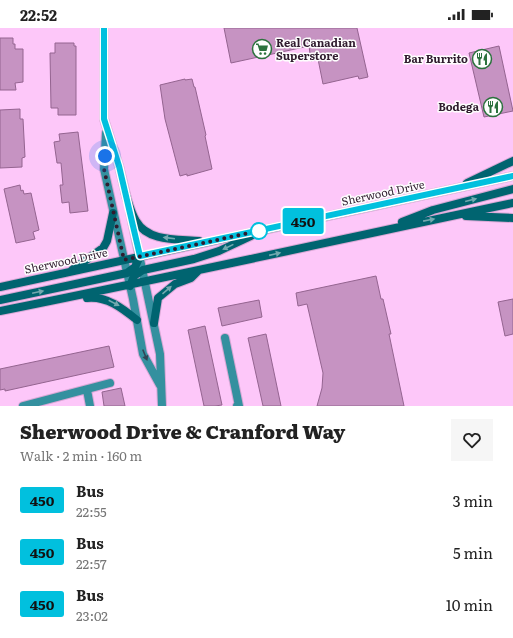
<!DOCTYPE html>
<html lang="en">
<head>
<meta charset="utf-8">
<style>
  :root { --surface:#fff; --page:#f6f6f6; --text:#222; --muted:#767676 }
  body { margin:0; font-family:Literata,serif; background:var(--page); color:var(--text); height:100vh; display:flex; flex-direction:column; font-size:15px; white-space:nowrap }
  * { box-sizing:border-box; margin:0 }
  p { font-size:13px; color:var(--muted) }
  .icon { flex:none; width:22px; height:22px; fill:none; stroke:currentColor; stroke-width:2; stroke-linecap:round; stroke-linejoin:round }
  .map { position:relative; height:378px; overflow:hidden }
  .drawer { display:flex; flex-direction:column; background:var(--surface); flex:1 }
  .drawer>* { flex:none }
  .badge { padding:0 8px; border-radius:3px; font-size:14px; line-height:26px }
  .you { position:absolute; width:20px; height:20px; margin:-10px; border:3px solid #fff; border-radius:50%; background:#1a73e8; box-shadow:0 0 0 6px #1a73e833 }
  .map>.badge { position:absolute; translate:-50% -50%; box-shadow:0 0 0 2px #fff }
  .round { display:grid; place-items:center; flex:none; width:42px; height:42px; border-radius:0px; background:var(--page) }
  .overview { display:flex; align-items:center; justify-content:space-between; height:68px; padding:0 20px }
  h1 { font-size:19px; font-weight:800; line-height:30px }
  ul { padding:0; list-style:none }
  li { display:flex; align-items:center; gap:12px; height:52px; padding:0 20px }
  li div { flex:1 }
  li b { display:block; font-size:15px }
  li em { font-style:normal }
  li .badge { min-width:44px; font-weight:700; text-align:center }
  .status { display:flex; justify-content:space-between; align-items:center; height:28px; padding:0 20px; background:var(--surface); direction:ltr }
  .status svg { height:11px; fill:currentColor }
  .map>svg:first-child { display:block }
  .building { fill:#c693c2; stroke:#946490 }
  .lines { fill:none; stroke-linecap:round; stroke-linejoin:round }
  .minor-casing { stroke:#d8a8d5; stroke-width:10 }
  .secondary-casing { stroke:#d8a8d5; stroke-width:10 }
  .minor { stroke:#34909f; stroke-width:8 }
  .secondary { stroke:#006470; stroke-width:8 }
  .oneway { fill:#72a9af }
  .oneway2 { fill:#314556 }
  .line-casing { stroke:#fff; stroke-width:9 }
  .line { stroke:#01c0de; stroke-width:6 }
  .walk { stroke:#301c2f; stroke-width:4; stroke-dasharray:0 7.2 }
  .stop-dot { fill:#fff; stroke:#01c0de; stroke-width:2 }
  .labels { text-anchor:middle; stroke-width:3; stroke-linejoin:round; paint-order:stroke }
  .poi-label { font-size:11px; font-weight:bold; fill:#301c2f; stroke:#fdfdfd; text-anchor:end }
  .street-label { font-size:11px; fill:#301c2f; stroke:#fdfdfd }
</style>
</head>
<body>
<div class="status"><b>22:52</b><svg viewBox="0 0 49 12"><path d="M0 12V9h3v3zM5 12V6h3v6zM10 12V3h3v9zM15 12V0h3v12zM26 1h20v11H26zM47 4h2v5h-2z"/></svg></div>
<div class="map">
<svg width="513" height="378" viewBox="0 0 513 378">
  <rect width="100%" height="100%" fill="#fdc7f9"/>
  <!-- building -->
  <path class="building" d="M224 0H357L368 49 359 51 358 48 323 56 318 31 311 33 309 18 231 35Z
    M0 10H13V16H15V21H23V54L15 55 16 62H0Z
    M55 15H74V18H76V87H58V80H51L50 25H55Z
    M499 18 513 83 484 89 469 25Z
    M185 51V52L192 51 194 59H195L206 107 205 108 212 141 187 148V146L180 148 165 91 160 57Z
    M20 81V91H23L25 129 22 130V139L0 140V82Z
    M78 104 88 183 70 185 69 174 62 175 60 157H63L61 135H57L54 114 60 113 59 106Z
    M20 157 21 163 23 162 24 166 31 165 39 202 33 204 35 211 16 215 4 161Z
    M376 248 381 271H383L391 306H389L404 378H317L322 360 323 345 307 276 298 278 296 265Z
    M513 271V306L505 308 498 274Z
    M259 272 262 289 222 298 218 280Z
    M205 298 222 377 215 378H204L188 302Z
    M266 306 281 378H263L248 310Z
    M109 318 114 339 5 363V361L0 362V341Z
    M121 360 125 378H104L102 364Z"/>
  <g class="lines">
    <defs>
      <path id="minor" d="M104 0V91L119 138 127 171
        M106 105 104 141 133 271 143 326 160 357
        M130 184 160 326 162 378
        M225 310 239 378H237
        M87 362 90 378
        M23 378 110 355"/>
      <path id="secondary" d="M467 155 513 133
        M125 164C128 173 131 185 136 193 148 214 178 211 199 213
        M466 188 513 190
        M402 194 433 182 513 161
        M72 242 103 220 107 213 113 185
        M130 258 134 248 143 242 194 231 219 223 251 208
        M0 259 513 148
        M87 270C107 268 122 280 137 292
        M0 272 127 245 135 239 140 228
        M0 283C171 249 342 211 513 175
        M154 295 158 270 175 256 191 250 198 243"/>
    </defs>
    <!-- minor casing -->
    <use href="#minor" class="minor-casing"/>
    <!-- secondary casing -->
    <use href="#secondary" class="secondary-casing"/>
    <!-- minor -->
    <use href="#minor" class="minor"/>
    <!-- secondary -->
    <use href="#secondary" class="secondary"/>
  </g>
  <!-- one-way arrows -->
  <defs><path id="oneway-solid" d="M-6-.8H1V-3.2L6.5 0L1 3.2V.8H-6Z"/></defs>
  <g class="oneway">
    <use href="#oneway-solid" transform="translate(471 172) rotate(-14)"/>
    <use href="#oneway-solid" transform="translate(429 192) rotate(-11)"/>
    <use href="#oneway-solid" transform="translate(169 210) rotate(-173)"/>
    <use href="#oneway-solid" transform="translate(228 219) rotate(154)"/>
    <use href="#oneway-solid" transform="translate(275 226) rotate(-13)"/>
    <use href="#oneway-solid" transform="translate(167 262) rotate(-41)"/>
    <use href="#oneway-solid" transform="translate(38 264) rotate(-12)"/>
    <use href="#oneway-solid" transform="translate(114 275) rotate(27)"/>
  </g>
  <use class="oneway2" href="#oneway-solid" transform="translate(145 327) rotate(68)"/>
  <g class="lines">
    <defs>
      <path id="line" d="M104 0V91L119 138 140 228 513 148"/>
    </defs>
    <!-- line casing -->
    <use href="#line" class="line-casing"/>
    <!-- line -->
    <use href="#line" class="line"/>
    <!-- walk -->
    <path class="walk" d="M105 128 104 141 124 232 263 202 259 203"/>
  </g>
  <!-- icons -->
  <defs>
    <symbol id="supermarket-ring" viewBox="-11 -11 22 22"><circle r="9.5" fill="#fdfdfd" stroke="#2b713d" stroke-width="1.5"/><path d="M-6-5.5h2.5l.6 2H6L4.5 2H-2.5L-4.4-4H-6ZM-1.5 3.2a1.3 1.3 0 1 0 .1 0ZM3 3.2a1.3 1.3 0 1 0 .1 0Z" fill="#2b713d"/></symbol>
    <symbol id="restaurant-ring" viewBox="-11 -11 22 22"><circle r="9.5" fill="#fdfdfd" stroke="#2b713d" stroke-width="1.5"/><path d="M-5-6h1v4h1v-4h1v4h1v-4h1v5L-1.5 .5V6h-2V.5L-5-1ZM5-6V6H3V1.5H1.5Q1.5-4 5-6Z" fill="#2b713d"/></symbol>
  </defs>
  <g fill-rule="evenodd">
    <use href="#supermarket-ring" x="251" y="10" width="22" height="22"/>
    <use href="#restaurant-ring" x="471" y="20" width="22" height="22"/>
    <use href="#restaurant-ring" x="482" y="68" width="22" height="22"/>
  </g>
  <!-- markers -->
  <circle class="stop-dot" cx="259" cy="203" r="8"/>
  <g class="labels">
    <!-- poi labels -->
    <g class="poi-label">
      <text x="276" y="19" text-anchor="start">Real Canadian<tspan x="276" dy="13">Superstore</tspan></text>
      <text x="468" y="35">Bar Burrito</text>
      <text x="479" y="83">Bodega</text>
    </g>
    <!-- street labels -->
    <g class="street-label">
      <text transform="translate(383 165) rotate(-12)" y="4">Sherwood Drive</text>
      <text transform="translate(66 233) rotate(-12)" y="4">Sherwood Drive</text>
    </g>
  </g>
</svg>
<div class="you" style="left:105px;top:128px"></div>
<b class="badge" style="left:303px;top:193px;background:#01c0de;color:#111">450</b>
</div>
<section class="drawer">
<div class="overview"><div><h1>Sherwood Drive &amp; Cranford Way</h1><p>Walk · 2 min · 160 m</p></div><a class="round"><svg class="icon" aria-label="heart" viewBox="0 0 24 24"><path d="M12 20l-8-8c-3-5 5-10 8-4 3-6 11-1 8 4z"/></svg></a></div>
<ul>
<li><span class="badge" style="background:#01c0de;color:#111">450</span><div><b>Bus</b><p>22:55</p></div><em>3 min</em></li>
<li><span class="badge" style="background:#01c0de;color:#111">450</span><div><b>Bus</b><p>22:57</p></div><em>5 min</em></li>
<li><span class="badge" style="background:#01c0de;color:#111">450</span><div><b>Bus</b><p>23:02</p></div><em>10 min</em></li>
</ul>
</section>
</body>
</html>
